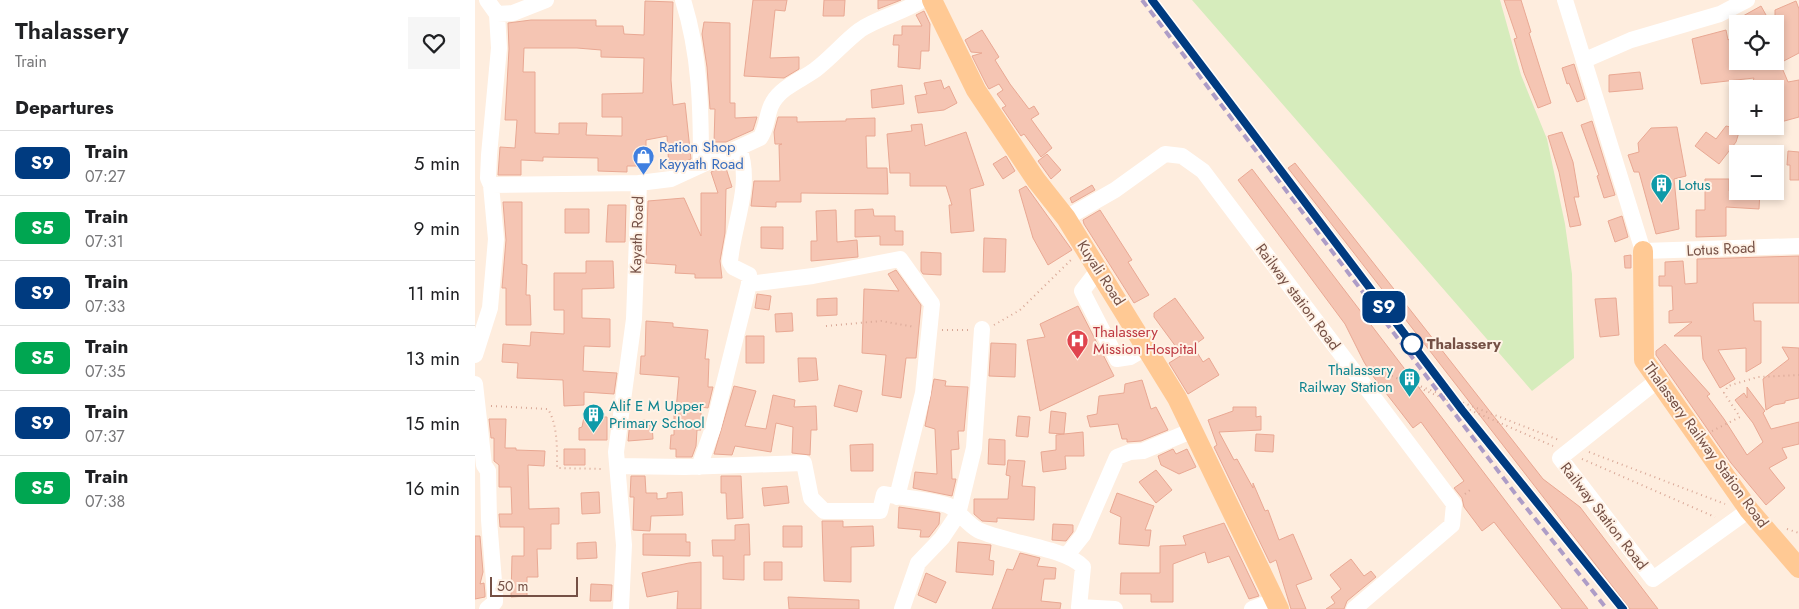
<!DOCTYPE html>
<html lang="en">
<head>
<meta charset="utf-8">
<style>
  :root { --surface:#fff; --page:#f6f6f6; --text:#202124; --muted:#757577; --line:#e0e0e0 }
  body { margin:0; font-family:Jost,sans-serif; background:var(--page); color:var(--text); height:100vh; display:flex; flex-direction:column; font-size:19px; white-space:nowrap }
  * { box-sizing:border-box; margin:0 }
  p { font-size:16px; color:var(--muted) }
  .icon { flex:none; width:28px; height:28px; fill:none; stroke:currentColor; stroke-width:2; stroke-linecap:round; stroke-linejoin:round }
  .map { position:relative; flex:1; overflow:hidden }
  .details { display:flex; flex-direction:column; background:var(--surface); width:475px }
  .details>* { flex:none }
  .badge { padding:0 10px; border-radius:8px; font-size:18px; line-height:32px }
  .fabs { position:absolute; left:1254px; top:15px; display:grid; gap:10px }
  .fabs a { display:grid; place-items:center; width:55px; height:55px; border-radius:0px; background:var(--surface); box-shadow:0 2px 8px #0003; font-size:25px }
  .scale { position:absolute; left:15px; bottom:12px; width:88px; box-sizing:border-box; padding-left:5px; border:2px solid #755045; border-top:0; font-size:14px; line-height:18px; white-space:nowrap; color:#755045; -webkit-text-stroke:4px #fff2e6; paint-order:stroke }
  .map>.badge { position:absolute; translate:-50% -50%; box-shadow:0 0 0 2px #fff }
  h2 { padding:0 15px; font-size:19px; line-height:45px }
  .round { display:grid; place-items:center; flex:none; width:52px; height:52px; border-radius:0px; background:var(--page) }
  .overview { display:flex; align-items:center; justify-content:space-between; height:85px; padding:0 15px }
  h1 { font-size:24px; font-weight:600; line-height:38px }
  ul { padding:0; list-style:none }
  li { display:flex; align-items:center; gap:15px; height:65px; padding:0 15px; border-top:1px solid var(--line) }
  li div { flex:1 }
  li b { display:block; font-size:19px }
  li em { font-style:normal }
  li .badge { min-width:55px; font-weight:700; text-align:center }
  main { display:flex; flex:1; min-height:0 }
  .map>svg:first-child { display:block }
  .green { fill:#d6ecbc }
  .building { fill:#f5c5b3; stroke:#e9a893; fill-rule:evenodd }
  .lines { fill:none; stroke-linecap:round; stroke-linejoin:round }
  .path { stroke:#d9a897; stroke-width:2; stroke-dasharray:1 4; stroke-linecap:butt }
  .minor { stroke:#fff; stroke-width:16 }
  .major { stroke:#ffc994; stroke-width:20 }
  .rail { stroke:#ae9dc7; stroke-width:4; stroke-dasharray:8 5; stroke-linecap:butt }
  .line-casing { stroke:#fff; stroke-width:11 }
  .line { stroke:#003b80; stroke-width:8 }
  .stop-dot { fill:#fff; stroke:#003b80; stroke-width:2.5 }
  .labels { text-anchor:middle; stroke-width:4; stroke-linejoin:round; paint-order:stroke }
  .shop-label { font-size:15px; fill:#366cbe; stroke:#fff2e6; text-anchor:start }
  .culture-label { font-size:15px; fill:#0d838f; stroke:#fff2e6; text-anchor:start }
  .street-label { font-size:15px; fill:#755045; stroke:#fff2e6 }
  .health-label { font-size:15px; fill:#be3a42; stroke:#fff2e6; text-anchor:start }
  .stop-label { font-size:15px; font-weight:bold; fill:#755045; stroke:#fff2e6; text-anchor:start }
</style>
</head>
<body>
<main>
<section class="details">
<div class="overview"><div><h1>Thalassery</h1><p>Train</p></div><a class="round"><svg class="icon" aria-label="heart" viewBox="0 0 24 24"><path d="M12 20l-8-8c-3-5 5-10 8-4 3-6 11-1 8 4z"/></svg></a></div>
<h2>Departures</h2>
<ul>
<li><span class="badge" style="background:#003b80;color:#fff">S9</span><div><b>Train</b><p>07:27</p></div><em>5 min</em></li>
<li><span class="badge" style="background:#00a651;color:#fff">S5</span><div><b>Train</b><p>07:31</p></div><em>9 min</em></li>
<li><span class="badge" style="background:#003b80;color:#fff">S9</span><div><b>Train</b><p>07:33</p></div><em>11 min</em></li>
<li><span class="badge" style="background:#00a651;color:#fff">S5</span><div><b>Train</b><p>07:35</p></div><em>13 min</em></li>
<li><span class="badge" style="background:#003b80;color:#fff">S9</span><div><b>Train</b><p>07:37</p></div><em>15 min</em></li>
<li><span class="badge" style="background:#00a651;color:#fff">S5</span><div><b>Train</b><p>07:38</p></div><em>16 min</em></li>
</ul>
</section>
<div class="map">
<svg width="1324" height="609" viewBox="0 0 1324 609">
  <rect width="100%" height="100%" fill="#feedde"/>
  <!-- green -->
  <path class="green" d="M717 0H1025L1046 75 1072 139 1090 224 1097 274 1099 358 1057 391Z"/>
  <!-- building -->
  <path class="building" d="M278 0H312L310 11 300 10 295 58 324 57V69L309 78 269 76Z
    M349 0H370L369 16H348Z
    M403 0H426L403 9Z
    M1029 0H1046L1056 32 1054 33 1076 103 1063 108 1049 73 1039 39 1042 38Z
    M170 1 198 2 196 80 198 105 210 103 216 159 194 168 192 136 171 140V166H152V172L123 171V158L68 157V161L46 160V175H23L25 147 40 148 42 120H30L34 49 33 23 56 20H121V26H148L149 34 169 35ZM49 48H102L126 50V57L169 58 168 93 127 94V117H147V136L111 135 112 123H84V134L60 133V72H48Z
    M1321 1 1324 9V53L1305 63 1313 82 1324 80V117L1302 123 1300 89H1275L1279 78 1226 84 1217 39 1251 30 1253 40 1262 33V61H1300V10Z
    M1286 6 1296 24H1273L1268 16Z
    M449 11 455 24 454 51H446L445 69 423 67 424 45H418L419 35H427V26H447L441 15Z
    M229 22 255 23V103H260V118L282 117 278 130 251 142H239L240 109H235L232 67 227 34Z
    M507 30 524 57 520 60 535 84 554 109 559 106 564 114 556 119 577 148 566 157 549 134 546 136 527 108 531 106 522 94 528 90 524 84 514 89 511 84 497 56 507 53 496 52 490 40Z
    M1099 64 1110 99 1102 102 1094 83 1092 84 1087 68Z
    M1165 72 1168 89 1134 92V75Z
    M466 80 469 89 474 86 482 103 469 110 443 113 440 96 452 94 449 83Z
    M427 85 429 104 397 108 396 90Z
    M303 117H322V122L371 121V119L400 118V136H391L392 168H412L413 194 326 193V202H301V207L276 206 279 181H305L304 145 307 144H300L299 132Z
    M1117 121 1140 195 1129 198 1122 176 1124 175 1106 125Z
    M447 124 450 146 491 132 509 185 495 189 499 231 476 233 474 205H477L471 186H435V173H415L412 134 437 131 436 125Z
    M1251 126 1265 129 1261 142 1244 164 1220 146 1231 132 1241 139Z
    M1202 127 1211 176 1199 179 1204 229 1181 234 1164 172H1159L1153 155 1164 152 1163 143 1176 128Z
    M1087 132 1098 162 1104 197H1099L1106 225 1095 227 1084 172 1073 136Z
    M1313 151 1324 152V180H1315V165H1312Z
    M572 154 586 170 576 179 563 161Z
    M531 156 540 171 528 179 518 164Z
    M820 163 1068 479 1105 507 1183 609H1155L813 168Z
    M250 165 257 187 251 189 250 233 245 261 247 278H220V274L200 273 201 265 171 263 173 201 209 198 226 236V193H243L236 172Z
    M777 169 1113 609H1087L1019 522 1007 531 989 507 987 498 979 488 989 481 946 422 938 428 897 375 889 362 870 324 763 180Z
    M1230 179H1254V191H1285L1284 209 1251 207V236L1221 237V210H1230Z
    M617 185 620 190 597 203 595 198Z
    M551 186 597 250 573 265 558 238 544 190Z
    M28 202H47V264L52 265 51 295H55L56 325H31V288H27L31 240Z
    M133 205H151L150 242H131Z
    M90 209H114V233H90Z
    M398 209 399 216H420V231H428V245H405V236L380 237V210Z
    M361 210 362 242 382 240 383 257 336 261V241H342L341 211Z
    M625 210 657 260 653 262 674 295 659 303 609 224 608 220Z
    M1147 216 1153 237 1140 242 1133 221Z
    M286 227H308V249L286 248Z
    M509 238 531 239 530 272H508Z
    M446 252 466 253V275L448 274 446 271Z
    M1156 255V268H1150L1149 256Z
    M1324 256V303H1278L1279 321H1286V363L1271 372V348L1243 350 1260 379 1245 388 1228 359 1226 336H1199L1217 322 1194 323V311L1198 310 1197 286H1184V276H1190V262L1208 261 1210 284 1222 283V259Z
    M111 261H138L139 288 107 289V318L135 319V347L109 346 108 371 142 373 139 394 109 392V405L89 406 88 380 42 378 43 363 27 362 28 344 55 346 56 332 89 334V310H79V273H111Z
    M421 270 446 305 441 358H431L426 398 407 395 411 355 387 353 389 289 424 291 413 274Z
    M282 294 296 296 294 310 280 308Z
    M362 298V315L342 316V299Z
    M700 298 729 338 718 346 728 362 734 358 744 375 713 394 694 363 707 355 679 317V313Z
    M1141 298 1144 335 1125 337 1120 299Z
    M603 306 639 376 565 411 552 340 570 337 565 324Z
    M317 313 318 331 301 332 300 314Z
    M171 321 198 323V327L233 330 230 359H234L233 387H238L233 408 226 407V430H222L221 446 217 457H201V449H195L196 435H199V410H201L204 377 165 374 166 356H170Z
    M271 336H289V363H271Z
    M516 343 541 344 540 377 514 376Z
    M1190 344 1235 394 1232 396 1249 419 1272 455 1288 442 1278 423 1260 400 1269 393 1272 398V387L1290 411 1288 413 1296 429 1324 422V444L1307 448 1312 458 1294 468 1310 488 1291 505 1256 463 1181 355V351Z
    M1307 347 1324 348V398L1310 401V403L1299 405 1291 410 1288 379 1314 359Z
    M323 358H341L343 380 324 382Z
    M459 379 471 381 470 386 493 387 489 431H483L484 449 476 450 477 479H481L477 496 438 488 440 472 462 474 460 429 450 426Z
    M667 380 676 409 681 407 693 430 666 441 652 442V439H647L643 424 615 427 612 416 622 414 624 396 649 393 650 384Z
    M364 385 387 391 382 412 359 406Z
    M259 386 281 391 270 426 291 429 298 395 320 400 319 407 341 406 342 430H336L335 455 317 453 318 427 301 423 296 452 260 446 257 455 239 454Z
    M758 407H781V417L786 416V430L744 432 759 460 762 459 778 488V483L790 511 793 510 804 540 818 534 837 579 821 585 831 609H816L801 560 795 563 739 447 742 445 733 420 758 411Z
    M576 411 591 413 589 434 608 432 609 456H590L591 469 568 472 566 452 581 450V435L589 434 574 433Z
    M543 416 555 417 553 437 541 436Z
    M109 417H132V440H104V428L107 427Z
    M14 419H31L30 448H41V450L70 451 69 466 53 465 54 509 84 508V524H76V549H62L63 577H52V596L36 597 37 556H49V527H25L24 514H37L36 487H24V465L19 461V438H16Z
    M171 420 172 426 177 425 178 439 153 441 155 421Z
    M781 434 799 435 798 452 780 451Z
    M514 439 530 440V465L513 464Z
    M398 444V471H376L375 445Z
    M89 449H110V465H89Z
    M698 449 701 454 712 449 721 467 704 474 686 465 683 456Z
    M533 460 550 461 547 486 560 487 559 520 522 518V522L507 521 499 514V499H533L535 476 531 475Z
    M681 470 697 490 681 503 664 482Z
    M156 476H170L171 493H182V499L192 498V493L207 492 208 515 176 516 175 531 158 530 159 497H155Z
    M246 476H266L268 518 252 519 251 493H246Z
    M312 486 314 503 289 506 287 488Z
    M124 492 125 513 107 514 106 493Z
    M642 493 679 506 670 530H676L674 546 644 544 646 517 635 512Z
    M424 507 465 513 464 524 454 537H445L446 530 423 528Z
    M347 521H368V527L398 526 399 546 376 547V582L349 581Z
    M749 523 784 596 774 599 754 556 733 563 730 552 698 564V602H676V594H645L646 573H685V546L711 545 708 536Z
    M274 524 275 555H269V580L248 579V556H238L237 540H260V525Z
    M578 524 598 525V532L591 541 577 540Z
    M308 526H327V547H308Z
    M168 534H211V542H215V556L168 555Z
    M0 536H5L8 572 5 584 9 583 10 594V597L0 599Z
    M121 542 122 558 102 559V543Z
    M483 542 516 545 514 560 519 561 518 575 481 572Z
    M545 553 565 558 562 566 581 568 580 579H569L566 601 586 603 585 609H517L532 569 538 570Z
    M876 559 889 576 896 571 901 577 872 601 869 609H851L860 603 856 597 866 589 855 575Z
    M226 562V609H202L203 591 172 597 167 573 214 563Z
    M289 562H307V580H289Z
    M451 573 471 582 461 603 443 595Z
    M116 584 137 585 136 601H115Z
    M313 597 384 600V609H314Z"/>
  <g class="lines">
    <!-- path -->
    <path class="path" d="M519 325 545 310 597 259
      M351 326 406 321 440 327
      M467 330H493
      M903 370 1078 446
      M932 381 1084 440
      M16 406 73 409C83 426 82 449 82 468L128 469
      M1237 431 1265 417 1249 393 1253 386 1283 377 1324 375
      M1114 452 1250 504
      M1107 459 1240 517
      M990 494 995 490
      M1312 529 1324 533"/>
    <!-- minor -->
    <path class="minor" d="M12 0 22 14 24 48 14 155 13 178 16 185 164 183
      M208 0C225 54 226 108 226 164
      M1090 0 1168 251 1324 246
      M22 14 38 13 71 0
      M1110 60 1156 40 1245 14 1272 0
      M591 218 640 190 690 154 707 156 728 171 979 504 977 525 879 609
      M624 269 607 291 642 359 655 357 672 347
      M274 284 338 276 425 259 457 304 448 393 422 497
      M0 355 15 308 21 239 16 185
      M1183 380 1085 458 1178 579 1274 510
      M0 384 9 465
      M9 465 13 471 14 520 20 594V602L12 609
      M143 466 210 467 329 463 336 498 349 511H405L409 494C422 497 465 501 474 506 483 510 493 525 503 530 530 543 592 548 608 567L604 607 640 609
      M224 467 238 428 274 284V275L258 267 255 262C258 224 278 186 264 148
      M592 555 608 535 642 457 655 452 668 451 716 431
      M146 609 149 545 141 452 159 319 164 183 196 179 285 138C293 127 291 113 298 102 307 87 326 80 340 70 356 58 369 42 385 30 404 17 428 13 447 0
      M427 609 443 563 467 538 483 514 499 448 507 329
      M777 609 801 600"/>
    <!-- major -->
    <path class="major" d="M457 0 501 90 561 180 591 218 702 398 804 609
      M1168 251 1169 360 1274 510 1324 568"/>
    <!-- rail -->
    <path class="rail" d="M667 0 1042 496 1132 609
      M677 0 987 410 1148 609"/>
  </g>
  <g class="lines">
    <defs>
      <path id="line" d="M677 0 987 410 1148 609"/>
    </defs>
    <!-- line casing -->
    <use href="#line" class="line-casing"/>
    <!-- line -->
    <use href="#line" class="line"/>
  </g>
  <!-- icons -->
  <defs>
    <symbol id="shop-pin" viewBox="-11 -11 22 30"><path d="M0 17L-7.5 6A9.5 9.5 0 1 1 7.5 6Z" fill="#3f7fe0" stroke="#fff2e6"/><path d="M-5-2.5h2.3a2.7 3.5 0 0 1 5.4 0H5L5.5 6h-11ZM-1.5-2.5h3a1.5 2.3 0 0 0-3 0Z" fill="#fff"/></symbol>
    <symbol id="building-pin" viewBox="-11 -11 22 30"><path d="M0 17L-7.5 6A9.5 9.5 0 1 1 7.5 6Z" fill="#0f9aa8" stroke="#fff2e6"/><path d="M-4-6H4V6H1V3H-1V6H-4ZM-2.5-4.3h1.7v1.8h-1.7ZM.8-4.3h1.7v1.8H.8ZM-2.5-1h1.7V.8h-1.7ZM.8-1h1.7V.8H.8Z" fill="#fff"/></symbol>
    <symbol id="hospital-pin" viewBox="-11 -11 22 30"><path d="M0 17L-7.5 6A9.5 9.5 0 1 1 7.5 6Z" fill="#e0444e" stroke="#fff2e6"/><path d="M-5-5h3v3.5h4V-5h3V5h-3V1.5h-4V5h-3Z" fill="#fff"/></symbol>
  </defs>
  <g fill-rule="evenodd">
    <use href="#shop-pin" x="156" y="144" width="25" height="34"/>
    <use href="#building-pin" x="1174" y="172" width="25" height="34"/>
    <use href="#hospital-pin" x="590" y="328" width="25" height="34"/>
    <use href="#building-pin" x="922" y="366" width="25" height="34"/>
    <use href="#building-pin" x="106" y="402" width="25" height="34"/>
  </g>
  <!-- markers -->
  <circle class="stop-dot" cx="937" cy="344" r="10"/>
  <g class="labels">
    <!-- shop labels -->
    <g class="shop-label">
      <text x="184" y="152">Ration Shop<tspan x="184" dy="17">Kayyath Road</tspan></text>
    </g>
    <!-- culture labels -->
    <g class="culture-label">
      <text x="1203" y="190">Lotus</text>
      <text x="918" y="375" text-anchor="end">Thalassery<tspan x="918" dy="17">Railway Station</tspan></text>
      <text x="134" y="411">Alif E M Upper<tspan x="134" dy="17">Primary School</tspan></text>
    </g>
    <!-- street labels -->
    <g class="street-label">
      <text transform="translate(162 235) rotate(-88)" y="5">Kayath Road</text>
      <text transform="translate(1246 249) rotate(-3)" y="5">Lotus Road</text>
      <text transform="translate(626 273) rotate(57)" y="5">Kuyali Road</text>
      <text transform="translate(823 297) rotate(53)" y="5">Railway station Road</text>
      <text transform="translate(1231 445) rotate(54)" y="5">Thalassery Railway Station Road</text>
      <text transform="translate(1129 516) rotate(52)" y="5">Railway Station Road</text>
    </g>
    <!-- health labels -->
    <g class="health-label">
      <text x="618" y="337">Thalassery<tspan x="618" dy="17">Mission Hospital</tspan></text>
    </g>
    <!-- stop labels -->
    <g class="stop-label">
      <text x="952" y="349">Thalassery</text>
    </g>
  </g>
</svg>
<div class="fabs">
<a><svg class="icon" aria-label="locate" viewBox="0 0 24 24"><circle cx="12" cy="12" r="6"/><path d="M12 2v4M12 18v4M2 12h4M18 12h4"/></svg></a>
<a>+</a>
<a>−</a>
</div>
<div class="scale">50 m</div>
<b class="badge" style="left:909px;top:307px;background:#003b80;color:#fff">S9</b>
</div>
</main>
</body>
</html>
